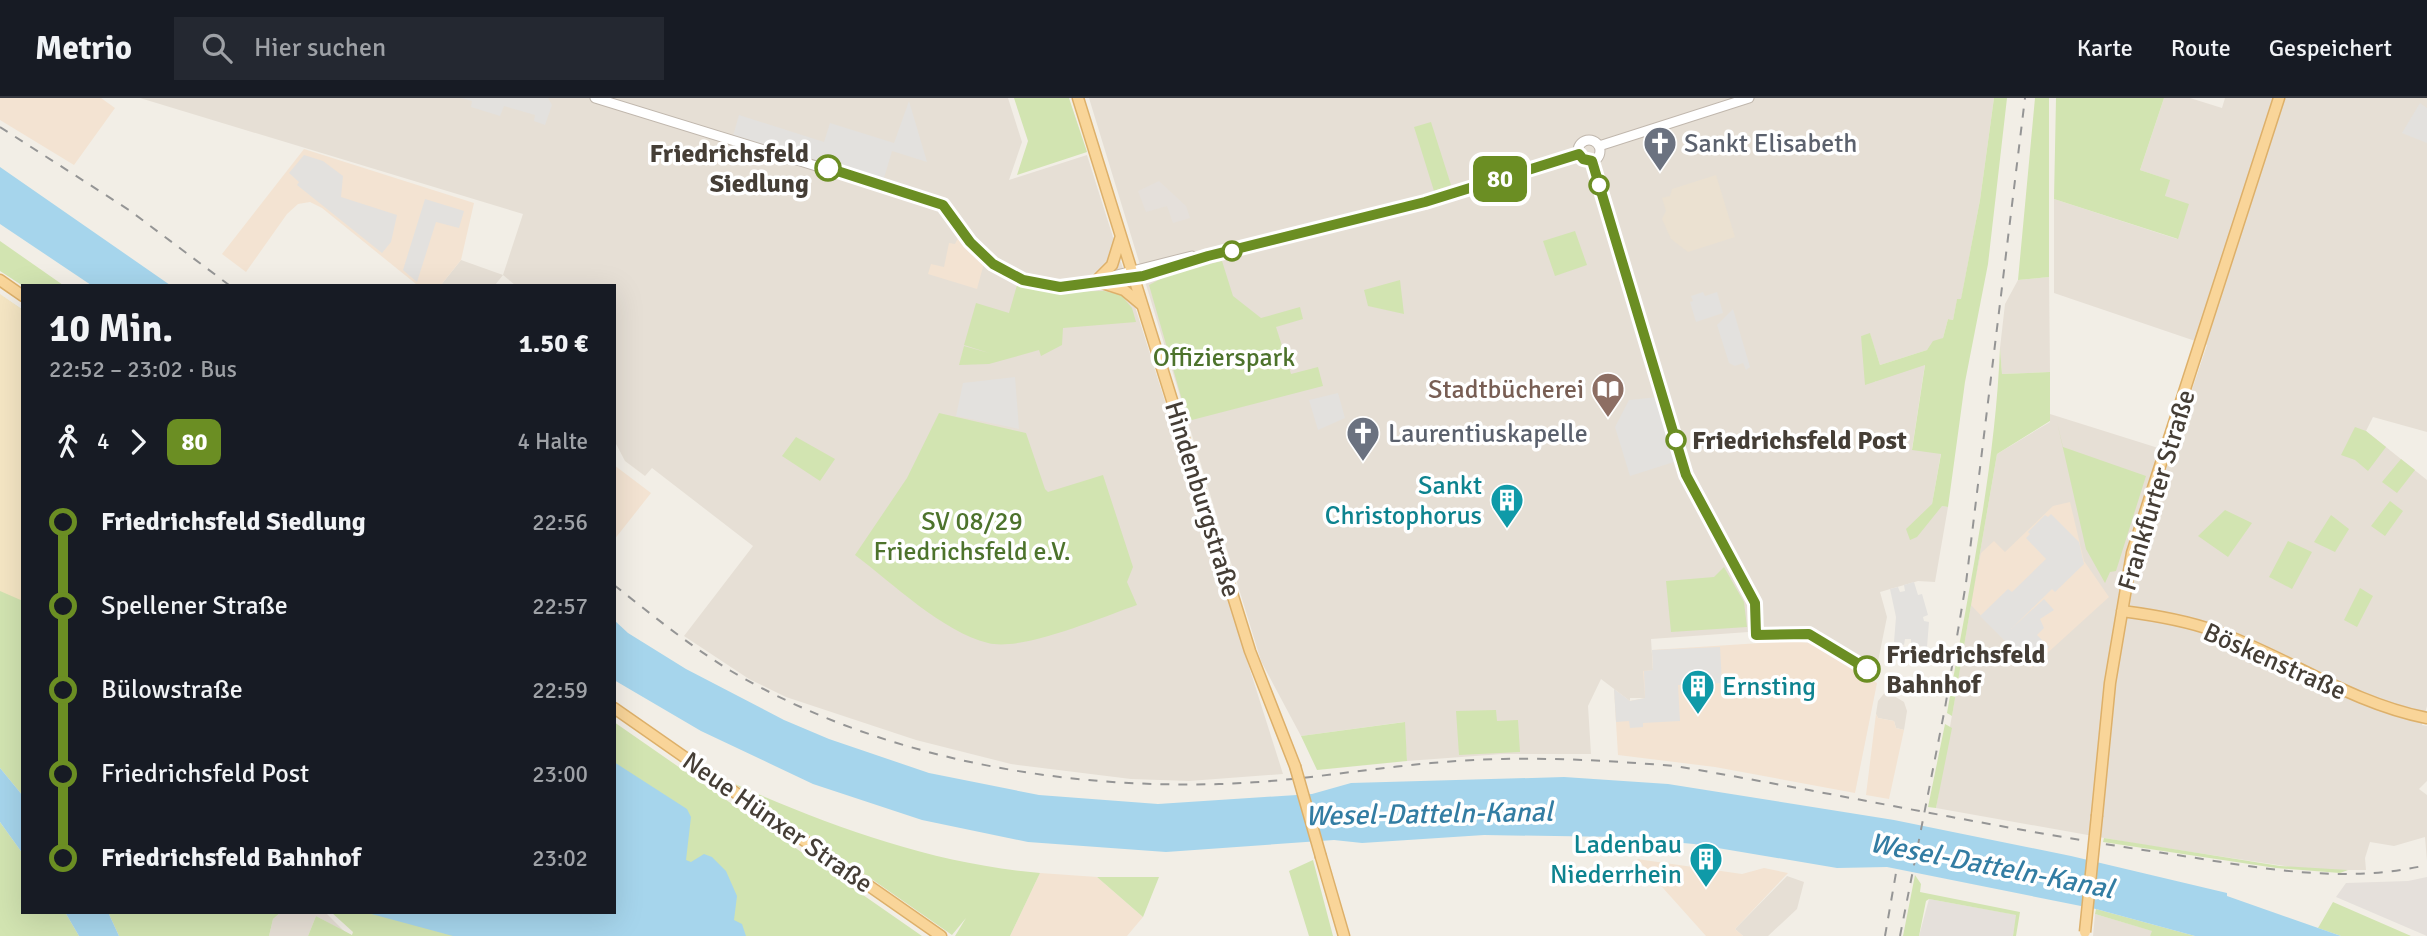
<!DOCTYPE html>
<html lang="de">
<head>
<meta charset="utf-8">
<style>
  :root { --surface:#171b24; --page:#242831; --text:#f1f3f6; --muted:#9ea1a6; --line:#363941 }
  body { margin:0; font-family:Signika,sans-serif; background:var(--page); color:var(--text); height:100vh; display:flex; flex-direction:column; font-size:26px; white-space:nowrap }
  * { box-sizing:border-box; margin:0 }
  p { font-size:23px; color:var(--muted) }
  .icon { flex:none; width:38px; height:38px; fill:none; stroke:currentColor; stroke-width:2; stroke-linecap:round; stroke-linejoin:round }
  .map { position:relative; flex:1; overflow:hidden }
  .sheet { position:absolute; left:21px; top:186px; width:595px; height:630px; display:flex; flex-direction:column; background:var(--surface); border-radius:0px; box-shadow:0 7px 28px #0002 }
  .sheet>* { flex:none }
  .badge { padding:0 14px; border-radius:10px; font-size:24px; line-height:46px }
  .map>.badge { position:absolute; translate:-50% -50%; box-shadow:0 0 0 4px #fff }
  .legs { display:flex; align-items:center; gap:10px; height:77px; padding:0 28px; font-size:23px }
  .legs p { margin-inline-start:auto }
  .headline { display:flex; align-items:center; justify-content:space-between; height:119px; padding:0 28px }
  h1 { font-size:38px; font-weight:700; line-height:52px }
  ul { padding:0 28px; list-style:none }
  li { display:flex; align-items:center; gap:24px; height:84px; font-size:26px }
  li i { display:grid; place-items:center; width:10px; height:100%; margin:0 9px; background:currentColor }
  li i::after { content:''; width:18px; height:18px; margin:-9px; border:5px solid; border-radius:50%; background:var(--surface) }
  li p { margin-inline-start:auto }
  li:first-child i { background:linear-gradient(#0000 50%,currentColor 0) }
  li:last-child i { background:linear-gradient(currentColor 50%,#0000 0) }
  header { display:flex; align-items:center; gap:42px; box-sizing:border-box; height:98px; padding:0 35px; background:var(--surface); border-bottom:2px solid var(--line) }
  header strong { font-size:33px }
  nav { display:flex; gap:38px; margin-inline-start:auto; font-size:24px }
  .search { width:490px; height:63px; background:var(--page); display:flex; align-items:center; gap:18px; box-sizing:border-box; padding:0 24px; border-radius:0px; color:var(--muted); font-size:26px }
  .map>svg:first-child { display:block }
  .residential { fill:#e6dfd5 }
  .commercial { fill:#f3e3d2 }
  .industrial { fill:#e5e0db }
  .education { fill:#ebe1d1 }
  .green { fill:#d2e4b1 }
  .sand { fill:#f5e6c4 }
  .parking { fill:#e3e1de }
  .water { fill:#a6d5ec }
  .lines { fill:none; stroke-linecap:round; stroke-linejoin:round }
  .minor-casing { stroke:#c0b7ad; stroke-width:11 }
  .major-casing { stroke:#ddb06a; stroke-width:13 }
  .minor { stroke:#fff; stroke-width:9 }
  .major { stroke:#f9d599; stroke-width:10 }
  .rail { stroke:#959595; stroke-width:2; stroke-dasharray:9 9; stroke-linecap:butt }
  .major-bridge-casing { stroke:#ddb06a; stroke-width:13; stroke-linecap:butt }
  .major-bridge { stroke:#f9d599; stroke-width:10 }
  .line-1-casing { stroke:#fff; stroke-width:16 }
  .line-1 { stroke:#6b8e23; stroke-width:10 }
  .stop-1-dot { fill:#fff; stroke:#6b8e23; stroke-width:3.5 }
  .labels { text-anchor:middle; stroke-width:7; stroke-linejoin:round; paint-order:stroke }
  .worship-label { font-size:26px; fill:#5b616d; stroke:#fff; text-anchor:start }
  .stop-label { font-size:26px; font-weight:bold; fill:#453e36; stroke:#fff; text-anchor:start }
  .park-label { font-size:26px; fill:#4d732c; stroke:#fff }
  .education-label { font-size:26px; fill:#785e54; stroke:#fff; text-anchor:end }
  .culture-label { font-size:26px; fill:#0d838f; stroke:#fff; text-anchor:end }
  .street-label { font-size:26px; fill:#453e36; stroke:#fff }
  .water-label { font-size:28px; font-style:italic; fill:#337da3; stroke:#fff }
</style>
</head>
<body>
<header>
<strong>Metrio</strong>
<div class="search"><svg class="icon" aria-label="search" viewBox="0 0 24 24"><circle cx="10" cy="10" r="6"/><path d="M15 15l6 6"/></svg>Hier suchen</div>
<nav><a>Karte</a><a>Route</a><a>Gespeichert</a></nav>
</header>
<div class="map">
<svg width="2427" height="838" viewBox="0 0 2427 838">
  <rect width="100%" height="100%" fill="#f2eee6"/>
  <!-- residential -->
  <path class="residential" d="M140 0H1008L1022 44 1009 82 1087 57 1283 676 1189 683 1131 681 1011 666 916 642 786 599 749 581 684 538 753 448 652 370 645 378 625 363 614 342V187H515L503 177 495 187H441L461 162 503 177 523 116Z
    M1089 0H1994L1980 102 1961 202H1957L1953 222 1948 221 1943 240 1927 252 1880 267 1870 236 1861 238 1875 284 1879 280 1925 266 1912 351 1941 355 1932 406 1948 409 1935 484 1918 483 1880 494 1887 519 1876 573 1805 530 1651 541 1653 573 1645 600H1630V603L1601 581 1588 608 1591 656H1502L1407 663 1404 624 1301 638 1261 563Z
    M2164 0H2190L2222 10 2225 0H2427V334L2373 319 2366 333 2427 382V608L2422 627 2427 628V683L2419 691 2427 697V763L2425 739 2394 748 2370 744 2365 760 2366 772H2311L2138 746 1936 710 1997 356 2050 324V316L2171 354 2207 247 2054 195V101L2177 141 2165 98 2169 82 2140 72Z
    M2049 179 2050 274 2002 276 2000 250 2005 206 2018 182Z
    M1886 593 1904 604 1907 613 1904 632 1896 630 1894 623 1878 620 1876 616 1878 603Z
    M1787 778 1804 784 1797 811 1768 838H1743L1735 831Z
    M281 814H325L345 834 316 818 308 838H269L273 821Z
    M2095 816 2153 833 2150 838H2093Z"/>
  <!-- commercial -->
  <path class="commercial" d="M0 0H101L115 10 74 67 0 22Z
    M304 51 474 105 461 162 441 187 416 186 322 110 310 104 298 106 287 116 246 174 222 156Z
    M959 138 984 165 977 191 928 176 931 166 944 169 949 145 955 146Z
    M614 367 651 395 614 442Z
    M2070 404 2084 463 2109 499 2031 570 1970 506 1981 455 1994 443 2005 454 2053 408Z
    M1792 543 1810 545 1877 585 1855 695 1715 669 1618 657 1614 591 1630 603 1645 600 1643 573 1653 572 1652 552Z
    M1876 616 1878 620 1894 623 1896 630 1904 632 1889 701 1866 697Z
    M1637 761 1742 776 1764 770 1788 775 1735 831 1743 838H1706Z
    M1040 775 1097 779 1143 819 1127 838H1010Z"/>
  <!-- industrial -->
  <path class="industrial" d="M1159 83 1186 108 1190 120 1173 125 1167 108 1146 114 1138 93Z
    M2427 779V838L2336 799 2346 785 2408 783Z
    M1929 801 2017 817 2013 838H1919Z"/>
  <!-- education -->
  <path class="education" d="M1716 77 1735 139 1688 154 1671 141 1662 121 1666 113 1662 100 1670 98 1672 91Z"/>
  <!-- green -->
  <path class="green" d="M1014 0H1069L1087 54 1017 77 1028 43Z
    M1994 0H2007L1988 166 1965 284 1948 409 1942 408 1917 439 1910 442 1906 431 1932 406 1941 356 1912 352 1925 267 1865 287 1861 238 1870 235 1880 267 1927 252 1933 243 1943 240 1948 221 1953 222 1957 201H1961L1980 102Z
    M2035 0H2049V179L2018 182Z
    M2056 0H2164L2140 72 2170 82 2165 98 2189 106 2178 141 2054 101Z
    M1431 24 1451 87 1434 93 1414 29Z
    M1575 133 1587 167 1555 178 1543 143Z
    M0 143 63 187 23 188 0 173Z
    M1222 163 1233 198 1261 220 1300 209 1303 221 1276 229 1291 276 1318 269 1323 288 1188 323 1149 187 1172 175Z
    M1400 182 1404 216 1368 208 1364 192Z
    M1017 187 1048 194 1104 193 1121 197 1132 210 1136 224 1063 230 1062 247 1041 258 1039 252 989 266 959 267 964 248 989 255 964 247 976 205 1009 215Z
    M0 197 23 212V698L0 670Z
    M2000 250 2002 276 2050 274V323L1997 356 1952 618 1947 615C1968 494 1995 373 2000 250Z
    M939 315 1026 335 1045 391 1048 394 1103 377 1133 469 1127 484 1137 507C1102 519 1022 554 988 545 943 534 892 485 855 457L907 380Z
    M2057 324 2063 349 2146 378 2116 473 2110 474 2105 485 2086 451Z
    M2355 329 2366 333 2386 349 2368 373 2355 362 2341 357Z
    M796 339 835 361 820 383 782 358Z
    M2401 361 2415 372 2397 395 2382 384Z
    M2390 403 2403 413 2385 438 2371 428Z
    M2225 412 2252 425 2228 459 2198 438Z
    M2331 417 2349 431 2335 454 2314 444Z
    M2288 443 2312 454 2292 491 2269 479Z
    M1724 469 1744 504 1747 529 1671 534 1666 483 1714 479Z
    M2360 490 2373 498 2357 529 2344 522Z
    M1496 612 1497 623 1518 622 1520 654 1459 657 1456 613Z
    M614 624 922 838H308L316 818 352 837 353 834 331 814H614Z
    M1405 624 1407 663 1317 672 1301 638Z
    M1945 626 1952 630 1936 710 1928 709Z
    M735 686C832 729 934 766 1040 775L1010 838H955L966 820 952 837Z
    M0 724 23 756V814H65L79 838H0Z
    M2104 740 2280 768 2348 772 2340 775 2276 770 2103 744Z
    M1313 762 1333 838H1309L1289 773Z
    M1915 777 1921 786 1920 794 2020 814 2016 838H2013L2016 817 1929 801 1926 803 1919 838H1903Z
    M1097 779H1159L1143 819Z
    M2333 804 2411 838H2341L2318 830Z
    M2096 811 2195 838H2150L2152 833 2095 816Z
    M108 814H281L273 821 269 838H119Z"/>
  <!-- sand -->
  <path class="sand" d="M0 196 23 212V503L0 493Z"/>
  <!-- parking -->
  <path class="parking" d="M461 0H548L552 7 545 27 534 23 535 17 504 8 500 18 471 9 472 3Z
    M909 3 927 64 892 53 884 80 866 79 733 38 739 17 824 44 830 25 894 45Z
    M2420 5 2427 10V45L2402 35Z
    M304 57 323 63 343 78 341 99 397 117 391 144 382 155 297 87 299 84 289 75Z
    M425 101 464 113 459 130 436 124 417 184 403 172Z
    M1703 194 1705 198 1717 194 1723 215 1696 224 1690 204 1693 203 1691 198Z
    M1733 211 1750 269 1746 272 1743 265 1735 268 1729 265 1717 227Z
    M1015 279 1019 331 956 318 963 285Z
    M1338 295 1345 320 1318 332 1309 302Z
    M1658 299 1677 363 1630 378 1615 329 1629 302Z
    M2051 416 2079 444 2084 466 2055 494 2052 491 2011 531 2044 501 2054 512 2040 521 2044 530 2037 537 2049 549 2030 568 1980 518 2008 491 2012 494 2046 461 2026 440 2030 436 2028 434 2045 417 2048 419Z
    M1914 484 1918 497 1922 496 1928 517 1923 519 1924 523 1929 524 1927 549 1911 547V541H1905L1904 547 1894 544 1896 519 1890 491 1898 489 1900 494 1905 493 1904 487Z
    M1720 549 1722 585 1678 587 1680 623 1643 625V629L1630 630 1629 623 1616 624 1614 591 1630 603 1645 600 1644 573 1653 572 1652 552Z"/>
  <!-- water -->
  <path class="water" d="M0 69 170 187H91L0 126Z
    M614 522 628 535 686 571 784 622 829 641 929 675 1039 697 1158 706 1312 696 1351 685 1564 679 1668 686 1894 722 2071 758 2227 795V798L2341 838H2195L2096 811 1887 769 1837 770 1694 746 1617 739 1484 737 1362 745 1334 742 1166 754 1028 744 922 722 813 686 701 633 614 582Z
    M614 664 687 711 691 719 686 762 691 764 704 756 712 759 726 773 737 798 734 822 742 826 746 838H453L364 814H614Z
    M0 670 23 698V756L0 724Z
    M65 814H108L119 838H79Z"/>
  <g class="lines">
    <defs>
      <path id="minor" d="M595 0 943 107 970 144 993 166 1023 182 1060 189 1135 180 1208 157 1425 104 1579 56
        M1578 53a11 11 0 1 1 22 0a11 11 0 1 1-22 0Z
        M1599 48 1749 0
        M1101 181 1192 158"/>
      <path id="major" d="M1078 0 1250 553 1295 668
        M1121 138 1112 167 1096 183 1124 192 1142 207
        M0 182 23 198
        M2122 513C2153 517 2185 522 2215 533 2288 559 2350 605 2427 620
        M614 610 941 838
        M2097 717 2110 585 2132 455 2279 0
        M1321 759 1344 838"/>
    </defs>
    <!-- minor casing -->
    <use href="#minor" class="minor-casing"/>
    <!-- major casing -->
    <use href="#major" class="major-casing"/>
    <!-- minor -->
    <use href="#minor" class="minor"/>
    <!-- major -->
    <use href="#major" class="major"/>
    <!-- rail -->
    <path class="rail" d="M0 29 129 112 229 187
      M614 487C652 517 690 548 731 573 875 658 1053 691 1219 686 1299 684 1378 668 1458 663 1530 658 1602 662 1675 668 1840 696 2004 732 2170 756 2256 769 2341 787 2427 767
      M1885 838 1896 775
      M1900 838 1945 610 1966 485 2025 0"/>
    <defs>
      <path id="major-bridge" d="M1295 668 1321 759
        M2085 834 2097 717"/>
    </defs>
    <!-- major-bridge casing -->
    <use href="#major-bridge" class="major-bridge-casing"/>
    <!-- major-bridge -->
    <use href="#major-bridge" class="major-bridge"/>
  </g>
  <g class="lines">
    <defs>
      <path id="line-1" d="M828 70 943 107 970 144 993 166 1023 182 1060 189 1143 178 1208 158 1425 104 1579 56 1583 61 1592 63 1686 377 1755 505 1756 537 1809 536 1867 571"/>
    </defs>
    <!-- line-1 casing -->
    <use href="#line-1" class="line-1-casing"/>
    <!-- line-1 -->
    <use href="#line-1" class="line-1"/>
  </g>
  <!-- icons -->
  <defs>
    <symbol id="church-pin" viewBox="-11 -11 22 30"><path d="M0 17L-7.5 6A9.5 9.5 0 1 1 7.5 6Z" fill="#6b7280" stroke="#fff"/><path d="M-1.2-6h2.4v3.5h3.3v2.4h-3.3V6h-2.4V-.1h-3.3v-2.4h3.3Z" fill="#fff"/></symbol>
    <symbol id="library-pin" viewBox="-11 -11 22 30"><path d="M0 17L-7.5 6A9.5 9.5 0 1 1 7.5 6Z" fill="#8d6e63" stroke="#fff"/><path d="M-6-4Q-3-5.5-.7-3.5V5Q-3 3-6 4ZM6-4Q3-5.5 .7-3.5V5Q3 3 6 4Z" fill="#fff"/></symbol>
    <symbol id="building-pin" viewBox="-11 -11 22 30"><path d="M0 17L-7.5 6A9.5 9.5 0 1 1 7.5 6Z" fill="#0f9aa8" stroke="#fff"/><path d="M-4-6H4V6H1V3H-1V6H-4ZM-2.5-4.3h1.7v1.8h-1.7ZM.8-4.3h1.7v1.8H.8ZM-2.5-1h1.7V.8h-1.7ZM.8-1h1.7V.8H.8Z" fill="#fff"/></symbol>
  </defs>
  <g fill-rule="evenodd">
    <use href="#church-pin" x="1641" y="26" width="38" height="52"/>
    <use href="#library-pin" x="1589" y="272" width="38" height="52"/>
    <use href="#church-pin" x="1344" y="316" width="38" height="52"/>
    <use href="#building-pin" x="1488" y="383" width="38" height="52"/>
    <use href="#building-pin" x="1679" y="569" width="38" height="52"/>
    <use href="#building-pin" x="1687" y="742" width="38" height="52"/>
  </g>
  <!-- markers -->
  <g class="stop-1-dot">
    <circle cx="828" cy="70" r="12"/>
    <circle cx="1599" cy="87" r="9"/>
    <circle cx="1232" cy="153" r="9"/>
    <circle cx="1676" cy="342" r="9"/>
    <circle cx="1867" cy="571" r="12"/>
  </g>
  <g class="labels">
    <!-- worship labels -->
    <g class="worship-label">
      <text x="1684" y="54">Sankt Elisabeth</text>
      <text x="1388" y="344">Laurentiuskapelle</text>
    </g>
    <!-- stop labels -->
    <g class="stop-label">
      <text x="809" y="64" text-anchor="end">Friedrichsfeld<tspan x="809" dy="30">Siedlung</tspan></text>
      <text x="1692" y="351">Friedrichsfeld Post</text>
      <text x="1886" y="565">Friedrichsfeld<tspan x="1886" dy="30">Bahnhof</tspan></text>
    </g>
    <!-- park labels -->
    <g class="park-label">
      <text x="1224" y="268">Offizierspark</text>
      <text x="972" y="432">SV 08/29<tspan x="972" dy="30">Friedrichsfeld e.V.</tspan></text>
    </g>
    <!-- education labels -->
    <g class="education-label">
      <text x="1584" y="300">Stadtbücherei</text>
    </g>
    <!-- culture labels -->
    <g class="culture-label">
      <text x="1482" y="396">Sankt<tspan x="1482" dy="30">Christophorus</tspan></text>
      <text x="1722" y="597" text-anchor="start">Ernsting</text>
      <text x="1682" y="755">Ladenbau<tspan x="1682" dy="30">Niederrhein</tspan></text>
    </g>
    <!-- street labels -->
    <g class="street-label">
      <text transform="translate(2156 392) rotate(-73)" y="9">Frankfurter Straße</text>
      <text transform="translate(1203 401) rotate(73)" y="9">Hindenburgstraße</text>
      <text transform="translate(2275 563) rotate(24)" y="9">Böskenstraße</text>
      <text transform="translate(778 724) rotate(35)" y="9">Neue Hünxer Straße</text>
    </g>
    <!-- water labels -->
    <g class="water-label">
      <text transform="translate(1429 715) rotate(-1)" y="10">Wesel-Datteln-Kanal</text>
      <text transform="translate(1992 767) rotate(11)" y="10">Wesel-Datteln-Kanal</text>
    </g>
  </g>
</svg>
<b class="badge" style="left:1500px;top:81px;background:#6b8e23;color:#fff">80</b>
<section class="sheet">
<div class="headline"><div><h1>10 Min.</h1><p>22:52 – 23:02 · Bus</p></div><b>1.50 €</b></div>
<div class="legs"><svg class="icon" aria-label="walk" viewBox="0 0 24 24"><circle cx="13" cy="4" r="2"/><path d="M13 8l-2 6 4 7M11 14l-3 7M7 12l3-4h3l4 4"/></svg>4<svg class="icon" aria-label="forward" viewBox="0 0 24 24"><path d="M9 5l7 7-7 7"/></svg><b class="badge" style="background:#6b8e23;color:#fff">80</b><p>4 Halte</p></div>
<ul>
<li><i style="color:#6b8e23"></i><b>Friedrichsfeld Siedlung</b><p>22:56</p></li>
<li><i style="color:#6b8e23"></i><span>Spellener Straße</span><p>22:57</p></li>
<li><i style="color:#6b8e23"></i><span>Bülowstraße</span><p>22:59</p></li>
<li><i style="color:#6b8e23"></i><span>Friedrichsfeld Post</span><p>23:00</p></li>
<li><i style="color:#6b8e23"></i><b>Friedrichsfeld Bahnhof</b><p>23:02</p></li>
</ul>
</section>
</div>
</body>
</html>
